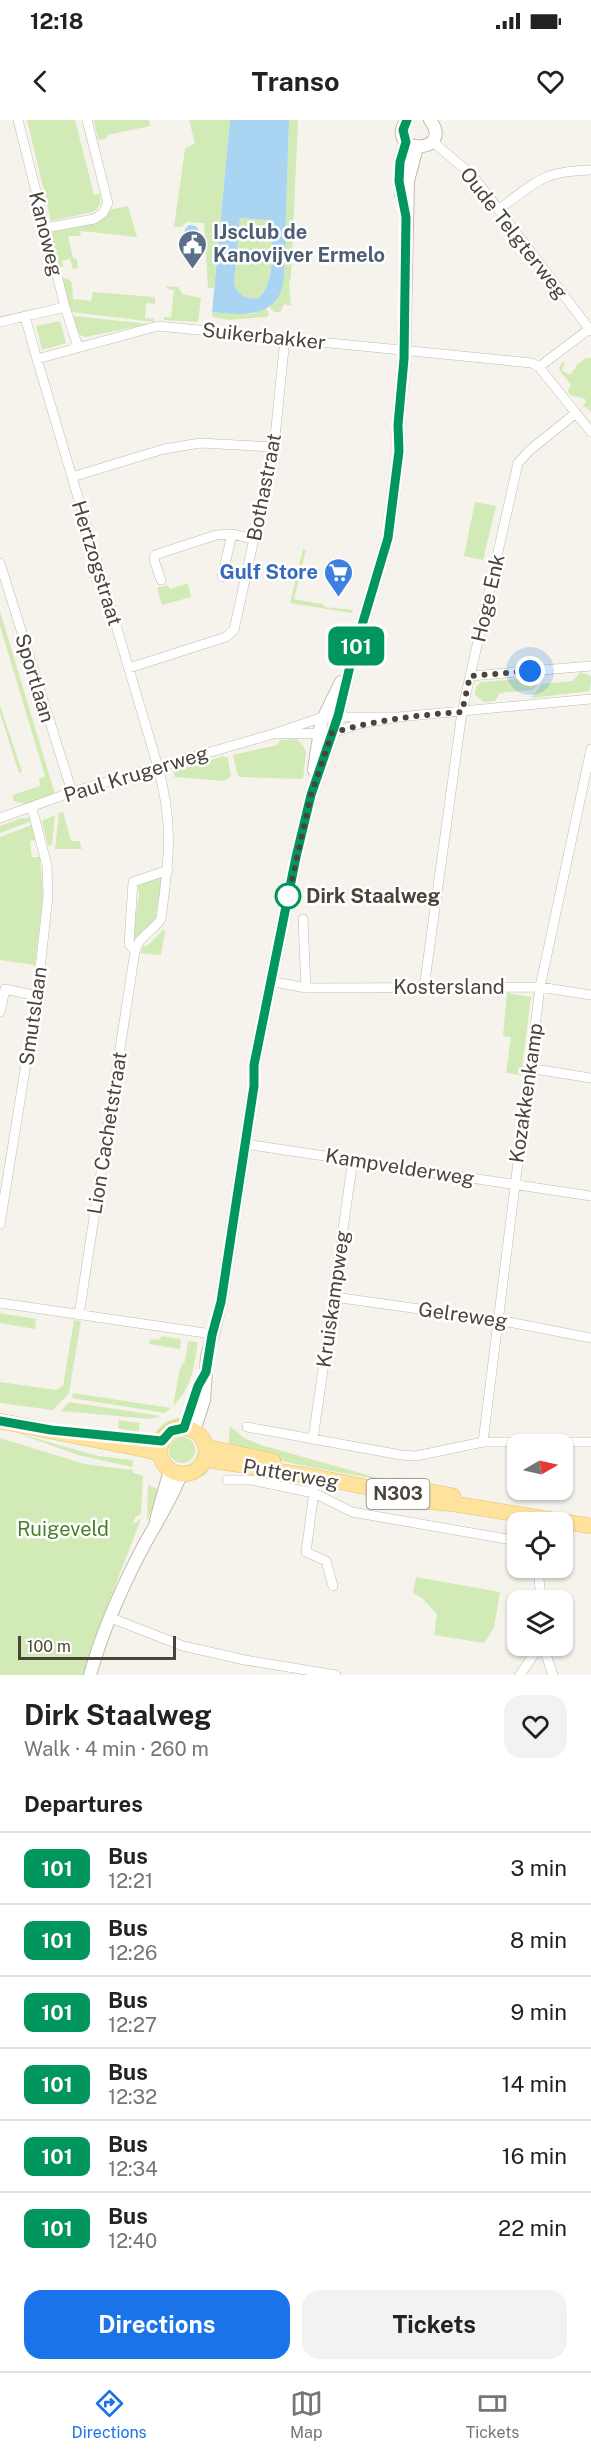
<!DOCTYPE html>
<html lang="en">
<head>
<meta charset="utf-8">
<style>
  :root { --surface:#fff; --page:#f2f2f2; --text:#222; --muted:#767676; --line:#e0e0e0; --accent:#1a73e8 }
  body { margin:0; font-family:"Public Sans",sans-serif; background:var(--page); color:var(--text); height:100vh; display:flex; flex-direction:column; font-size:22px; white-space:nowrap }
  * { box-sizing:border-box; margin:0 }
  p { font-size:20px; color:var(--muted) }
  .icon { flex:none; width:33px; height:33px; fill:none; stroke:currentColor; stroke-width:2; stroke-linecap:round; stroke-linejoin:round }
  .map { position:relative; height:1555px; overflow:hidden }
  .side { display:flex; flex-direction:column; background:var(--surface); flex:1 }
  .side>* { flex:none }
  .badge { padding:0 12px; border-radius:9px; font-size:21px; line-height:39px }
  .needle { width:39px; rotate:81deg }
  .fabs { position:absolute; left:507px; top:1314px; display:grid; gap:12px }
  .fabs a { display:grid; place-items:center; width:66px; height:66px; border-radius:12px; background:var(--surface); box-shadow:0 2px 4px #0004; font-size:30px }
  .scale { position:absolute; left:18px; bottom:15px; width:158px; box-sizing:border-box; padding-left:6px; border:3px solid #4b4439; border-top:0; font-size:16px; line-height:21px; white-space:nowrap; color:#4b4439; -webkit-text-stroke:4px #fff; paint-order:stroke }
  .you { position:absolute; width:30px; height:30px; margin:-15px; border:4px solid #fff; border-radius:50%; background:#1a73e8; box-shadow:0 0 0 9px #1a73e833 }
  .map>.badge { position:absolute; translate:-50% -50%; box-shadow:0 0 0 3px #fff }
  h2 { padding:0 24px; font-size:22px; line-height:54px }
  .round { display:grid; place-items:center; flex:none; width:63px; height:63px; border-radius:18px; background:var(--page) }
  .overview { display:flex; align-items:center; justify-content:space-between; height:102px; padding:0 24px }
  h1 { font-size:28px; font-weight:700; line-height:45px }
  .button { display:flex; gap:12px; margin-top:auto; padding:12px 24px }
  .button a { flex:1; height:69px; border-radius:18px; background:var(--accent); color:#fff; font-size:24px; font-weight:700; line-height:69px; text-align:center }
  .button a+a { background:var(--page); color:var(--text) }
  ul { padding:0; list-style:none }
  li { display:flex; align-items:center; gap:18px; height:72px; padding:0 24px; border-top:2px solid var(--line) }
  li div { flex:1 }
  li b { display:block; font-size:22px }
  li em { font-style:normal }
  li .badge { min-width:66px; font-weight:700; text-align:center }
  .status { display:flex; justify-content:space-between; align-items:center; height:42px; padding:0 30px; background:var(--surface); direction:ltr }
  .status svg { height:16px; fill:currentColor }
  header { display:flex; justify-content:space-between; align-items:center; height:78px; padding:0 24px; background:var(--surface); font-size:27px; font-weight:700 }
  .menu { display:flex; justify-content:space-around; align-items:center; height:84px; border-top:2px solid var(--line); background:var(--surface); font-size:16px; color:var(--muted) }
  .menu a { display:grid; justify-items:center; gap:3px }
  .menu .current { color:var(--accent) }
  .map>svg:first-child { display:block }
  .green { fill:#d2eab5 }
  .water { fill:#a9d4f2; fill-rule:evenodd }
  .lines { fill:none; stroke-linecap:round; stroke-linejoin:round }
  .minor-casing { stroke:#c2bbae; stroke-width:10 }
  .tertiary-casing { stroke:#c2bbae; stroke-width:14 }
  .primary-casing { stroke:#e6c16a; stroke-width:16 }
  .minor { stroke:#fff; stroke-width:9 }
  .tertiary { stroke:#fff; stroke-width:12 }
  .primary { stroke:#ffe39c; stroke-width:15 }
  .line-casing { stroke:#fff; stroke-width:14 }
  .line { stroke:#00965e; stroke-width:9 }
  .walk { stroke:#4b4439; stroke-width:6; stroke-dasharray:0 10.8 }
  .stop-dot { fill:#fff; stroke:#00965e; stroke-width:3 }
  .labels { text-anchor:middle; stroke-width:5; stroke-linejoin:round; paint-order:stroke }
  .shield { fill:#fff; stroke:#817c74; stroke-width:1.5 }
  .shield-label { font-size:18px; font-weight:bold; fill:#4b4439 }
  .service-label { font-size:20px; font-weight:bold; fill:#4e5e75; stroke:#fff; text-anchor:start }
  .street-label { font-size:20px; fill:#4b4439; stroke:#fff }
  .shop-label { font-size:20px; font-weight:bold; fill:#366cbe; stroke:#fff; text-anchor:end }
  .stop-label { font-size:20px; font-weight:bold; fill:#4b4439; stroke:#fff; text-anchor:start }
  .park-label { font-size:20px; fill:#4a7f2a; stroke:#fff }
</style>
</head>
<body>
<div class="status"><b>12:18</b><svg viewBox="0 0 49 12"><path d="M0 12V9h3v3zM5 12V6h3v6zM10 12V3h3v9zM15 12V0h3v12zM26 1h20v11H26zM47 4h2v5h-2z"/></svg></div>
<header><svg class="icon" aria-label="back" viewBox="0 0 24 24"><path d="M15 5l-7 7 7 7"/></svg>Transo<svg class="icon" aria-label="heart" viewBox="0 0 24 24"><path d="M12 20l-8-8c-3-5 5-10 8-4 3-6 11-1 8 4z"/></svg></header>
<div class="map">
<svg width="591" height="1555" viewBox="0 0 591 1555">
  <rect width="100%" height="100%" fill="#f6f3ec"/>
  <!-- green -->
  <path class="green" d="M27 0H75L94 75 100 73C101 82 101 87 93 92L51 101Z
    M94 0H149L150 6 107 15V19L98 20Z
    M189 0H230L214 168H208L204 103 186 102 182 107H174L185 29 195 23Z
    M289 0H298L291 157 289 162 291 186 284 184 280 192H274L269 186 280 175 284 157Z
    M128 86 137 117 81 111 80 116H68L73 138 77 139 78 148 73 149 70 139 62 141 63 147H60L52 112C70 108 99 107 109 90Z
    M240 98 271 100C271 126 277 157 259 178 246 180 239 176 234 164Z
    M62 158 68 159 72 163 73 179 91 181 93 172 155 177V184L146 183 145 198 154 199V202L71 192Z
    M167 166 178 167 182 174 201 178 198 202 164 200V197H171L174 170 167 169Z
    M266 188 269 194 267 197 229 200 213 197 212 192 252 194Z
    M73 196 148 204 85 217 78 214Z
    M60 201 66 223 42 230 36 206Z
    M586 238H591V292L586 287H582L586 282 585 279 570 275 568 270 571 265 559 249 562 242 565 243 562 250 570 255 578 244Z
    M475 382 496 386 483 440 464 436Z
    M303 429 306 430 294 479 322 484 325 487 353 490 352 493 290 483Z
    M188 463 191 477 162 485 157 468 168 465 170 469Z
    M0 491 55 674 25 684 14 681 12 675 40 666 39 659 45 656 0 506Z
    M580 552 591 556 590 571 531 578 542 564 573 561Z
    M543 557 533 570 500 573 495 581 484 582 475 575 476 567 481 562Z
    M0 585 22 652 19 653 0 593Z
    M297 619 303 626 306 632 303 659 240 657 237 653 233 635 277 625 280 620Z
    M223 636 228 638 231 656 224 661 174 657V647L189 642 194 646Z
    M63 692 71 721H79L82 729H55L59 693Z
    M55 695 52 724 48 726 42 701Z
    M21 698H29L32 701 0 713V706Z
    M34 704 38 720 30 721 32 737H40L43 776 35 845 0 840V717Z
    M162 756 155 801 133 820 139 773 138 766Z
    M163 810 165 811 161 835 141 833 143 826H147Z
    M507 873 531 877 521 955 506 953 511 917 503 916Z
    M0 1193 36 1199 35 1209 0 1203Z
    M74 1200 81 1201 69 1273 53 1290 0 1283V1262L56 1270 63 1266Z
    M161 1216 181 1219 180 1229 149 1224 150 1219 160 1220Z
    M188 1221 198 1222C194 1246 192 1268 173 1286L180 1248 185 1241Z
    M73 1273 171 1288 165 1293 72 1278Z
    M69 1282 161 1296 151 1299 61 1291Z
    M183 1297 161 1314 153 1316C160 1304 169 1299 183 1297Z
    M119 1300 140 1303 138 1313 118 1308Z
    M230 1306 244 1318 261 1325 374 1357 413 1366 295 1344 228 1328Z
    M17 1313 98 1336 133 1340 132 1347 78 1335Z
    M169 1330a13 13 0 1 1 26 0a13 13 0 1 1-26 0Z
    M0 1318 84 1344 133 1350V1353L143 1356 141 1394 135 1397 133 1404 141 1399 90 1530 85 1555H0Z
    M212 1345 205 1355 181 1364 188 1356Z
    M148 1365 159 1370 147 1401Z
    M416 1457 500 1472 494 1508 484 1523 434 1515 437 1494 422 1478 413 1473Z"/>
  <!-- water -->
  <path class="water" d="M230 0H289L284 157C283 162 282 171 279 176 265 199 235 194 212 192ZM240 98 271 100C271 125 277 159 259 178 246 180 239 176 234 164Z
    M189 105 196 106C201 113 201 122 194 129L187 128 183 123 185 109Z"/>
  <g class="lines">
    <defs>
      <path id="minor" d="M18 0 65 187 78 227
        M432 21 473 56 591 211
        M498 90C536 62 542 51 591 50
        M45 108 94 99 103 93 108 83 87 0
        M25 197 37 239 158 206 532 243 539 247 591 312
        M0 202 65 187
        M37 239 158 647C174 706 169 739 161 799 153 811 138 817 135 831L79 1195
        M539 247 589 209
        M72 357 164 329 200 323 274 327
        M0 443 72 672
        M222 457 232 414
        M161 460 154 440 155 435 216 415 232 414 254 419
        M129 548 226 517 234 510 274 327 285 218
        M470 556 591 546
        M276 614 332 613 359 604 398 597 591 579
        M0 698 72 672 273 614 323 597H398
        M303 799 306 868
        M135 831 129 824 133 762 168 750
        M270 861 306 868 540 867 591 875
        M424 868 462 592 518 343 530 330 576 293
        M0 892 5 869 37 876
        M528 948 591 958
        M245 1024 591 1076
        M0 1104 37 876 48 776 47 746 32 688
        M334 1177 498 1200 591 1218
        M0 1183 212 1214
        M247 1307 401 1335 416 1336 483 1322H591
        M313 1319 353 1039
        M483 1322 540 867 591 629
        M316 1357 306 1432 326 1441 333 1466
        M227 1360H251L314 1373 352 1392 518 1421
        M538 1448 541 1480
        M111 1498 183 1526 245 1540 336 1555
        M543 1526 553 1555
        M520 1555 536 1531 537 1526"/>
      <path id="tertiary" d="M407 0C382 35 456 35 430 0
        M401 75 400 41 406 22
        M314 650 321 603 341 562
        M184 1308 204 1256
        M194 1311 204 1280 207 1237 221 1182 254 966V945L296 737 311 675 338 596 351 542 388 418 399 331 398 305 404 239 408 61 417 27
        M156 1400 170 1350
        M90 1555C102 1512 122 1467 143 1427 156 1403 171 1380 181 1354"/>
      <path id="primary" d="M0 1301 147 1330 160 1334
        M160 1331a23 23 0 1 1 46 0a23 23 0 1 1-46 0Z
        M206 1327 273 1341
        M204 1339 316 1357 392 1372 422 1381 455 1384 591 1406
        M397 1366 453 1376"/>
    </defs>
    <!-- minor casing -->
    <use href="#minor" class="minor-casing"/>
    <!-- tertiary casing -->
    <use href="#tertiary" class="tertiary-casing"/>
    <!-- primary casing -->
    <use href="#primary" class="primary-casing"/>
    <!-- minor -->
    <use href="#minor" class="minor"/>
    <!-- tertiary -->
    <use href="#tertiary" class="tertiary"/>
    <!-- primary -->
    <use href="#primary" class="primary"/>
  </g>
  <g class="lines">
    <defs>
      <path id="line" d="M0 1301 51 1310 162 1321 171 1311 184 1308 198 1266 206 1252 212 1215 221 1182 254 966V945L296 737 311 675 338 596 351 542 388 418 399 331 398 305 404 239 406 97 399 61 400 42 406 22 403 10 407 0"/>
    </defs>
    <!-- line casing -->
    <use href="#line" class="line-casing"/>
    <!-- line -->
    <use href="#line" class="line"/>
    <!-- walk -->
    <path class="walk" d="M288 776V778L311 675 332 613C375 600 417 595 462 592L470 556 530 551"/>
  </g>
  <!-- icons -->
  <defs>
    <symbol id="civic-pin" viewBox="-11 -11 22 30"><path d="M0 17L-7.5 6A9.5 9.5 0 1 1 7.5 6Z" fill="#5c6f8a" stroke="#fff"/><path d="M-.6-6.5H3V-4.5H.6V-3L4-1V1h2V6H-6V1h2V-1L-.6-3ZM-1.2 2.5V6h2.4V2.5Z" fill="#fff"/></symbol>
    <symbol id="supermarket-pin" viewBox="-11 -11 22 30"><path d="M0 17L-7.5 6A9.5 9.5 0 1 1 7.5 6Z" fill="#3f7fe0" stroke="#fff"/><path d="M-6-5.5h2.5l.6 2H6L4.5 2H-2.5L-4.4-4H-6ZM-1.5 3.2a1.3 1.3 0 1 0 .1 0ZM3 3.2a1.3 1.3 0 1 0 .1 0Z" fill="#fff"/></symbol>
  </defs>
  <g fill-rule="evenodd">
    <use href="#civic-pin" x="176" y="108" width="33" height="45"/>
    <use href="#supermarket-pin" x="322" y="436" width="33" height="45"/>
  </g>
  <!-- markers -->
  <circle class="stop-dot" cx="288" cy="776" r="12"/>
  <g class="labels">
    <!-- shield labels -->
    <rect class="shield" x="366.5" y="1359" width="63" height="30" rx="4.5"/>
    <g class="shield-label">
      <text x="398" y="1380">N303</text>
    </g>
    <!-- service labels -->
    <g class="service-label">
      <text x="213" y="119">IJsclub de<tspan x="213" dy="23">Kanovijver Ermelo</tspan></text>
    </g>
    <!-- street labels -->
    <g class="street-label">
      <text transform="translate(514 113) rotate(52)" y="7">Oude Telgterweg</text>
      <text transform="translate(46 114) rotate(76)" y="7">Kanoweg</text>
      <text transform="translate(264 216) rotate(6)" y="7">Suikerbakker</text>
      <text transform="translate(264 367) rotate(-79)" y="7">Bothastraat</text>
      <text transform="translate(97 443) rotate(73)" y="7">Hertzogstraat</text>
      <text transform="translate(488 478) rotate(-77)" y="7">Hoge Enk</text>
      <text transform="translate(35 558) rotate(73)" y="7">Sportlaan</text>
      <text transform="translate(136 654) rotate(-17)" y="7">Paul Krugerweg</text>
      <text x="449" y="874">Kostersland</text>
      <text transform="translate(33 896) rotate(-82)" y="7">Smutslaan</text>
      <text transform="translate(526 973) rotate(-82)" y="7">Kozakkenkamp</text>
      <text transform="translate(107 1013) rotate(-81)" y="7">Lion Cachetstraat</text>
      <text transform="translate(400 1047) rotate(9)" y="7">Kampvelderweg</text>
      <text transform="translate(333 1179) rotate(-82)" y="7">Kruiskampweg</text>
      <text transform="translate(463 1195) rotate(8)" y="7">Gelreweg</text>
      <text transform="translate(291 1354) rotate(10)" y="7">Putterweg</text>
    </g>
    <!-- shop labels -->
    <g class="shop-label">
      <text x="318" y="459">Gulf Store</text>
    </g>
    <!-- stop labels -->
    <g class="stop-label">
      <text x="306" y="783">Dirk Staalweg</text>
    </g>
    <!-- park labels -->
    <g class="park-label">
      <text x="63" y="1416">Ruigeveld</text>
    </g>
  </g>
</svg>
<div class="fabs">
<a><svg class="needle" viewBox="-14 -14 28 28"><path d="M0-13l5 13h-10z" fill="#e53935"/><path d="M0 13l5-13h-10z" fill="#767676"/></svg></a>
<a><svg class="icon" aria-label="locate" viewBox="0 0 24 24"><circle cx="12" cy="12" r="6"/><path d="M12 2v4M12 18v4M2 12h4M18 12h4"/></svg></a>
<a><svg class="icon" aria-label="layers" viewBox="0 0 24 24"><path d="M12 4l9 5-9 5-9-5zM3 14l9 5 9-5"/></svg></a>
</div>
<div class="scale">100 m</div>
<div class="you" style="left:530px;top:551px"></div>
<b class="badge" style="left:356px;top:526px;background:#00965e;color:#fff">101</b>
</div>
<section class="side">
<div class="overview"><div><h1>Dirk Staalweg</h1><p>Walk · 4 min · 260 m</p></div><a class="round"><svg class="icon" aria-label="heart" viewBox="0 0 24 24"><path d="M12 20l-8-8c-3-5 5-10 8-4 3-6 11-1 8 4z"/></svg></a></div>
<h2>Departures</h2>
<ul>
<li><span class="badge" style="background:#00965e;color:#fff">101</span><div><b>Bus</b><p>12:21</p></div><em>3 min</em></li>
<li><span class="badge" style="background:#00965e;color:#fff">101</span><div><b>Bus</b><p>12:26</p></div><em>8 min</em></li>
<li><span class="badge" style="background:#00965e;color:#fff">101</span><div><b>Bus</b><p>12:27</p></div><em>9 min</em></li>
<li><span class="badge" style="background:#00965e;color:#fff">101</span><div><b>Bus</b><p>12:32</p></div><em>14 min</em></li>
<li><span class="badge" style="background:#00965e;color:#fff">101</span><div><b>Bus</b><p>12:34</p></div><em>16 min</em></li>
<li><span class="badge" style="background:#00965e;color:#fff">101</span><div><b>Bus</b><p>12:40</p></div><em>22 min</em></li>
</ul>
<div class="button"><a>Directions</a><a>Tickets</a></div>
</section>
<nav class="menu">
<a class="current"><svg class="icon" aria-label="directions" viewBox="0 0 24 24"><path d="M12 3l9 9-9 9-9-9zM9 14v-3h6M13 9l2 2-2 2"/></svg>Directions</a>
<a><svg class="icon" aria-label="map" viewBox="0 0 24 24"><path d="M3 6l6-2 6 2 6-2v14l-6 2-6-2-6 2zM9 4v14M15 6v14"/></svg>Map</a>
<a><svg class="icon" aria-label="tickets" viewBox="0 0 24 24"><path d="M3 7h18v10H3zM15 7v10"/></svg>Tickets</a>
</nav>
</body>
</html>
